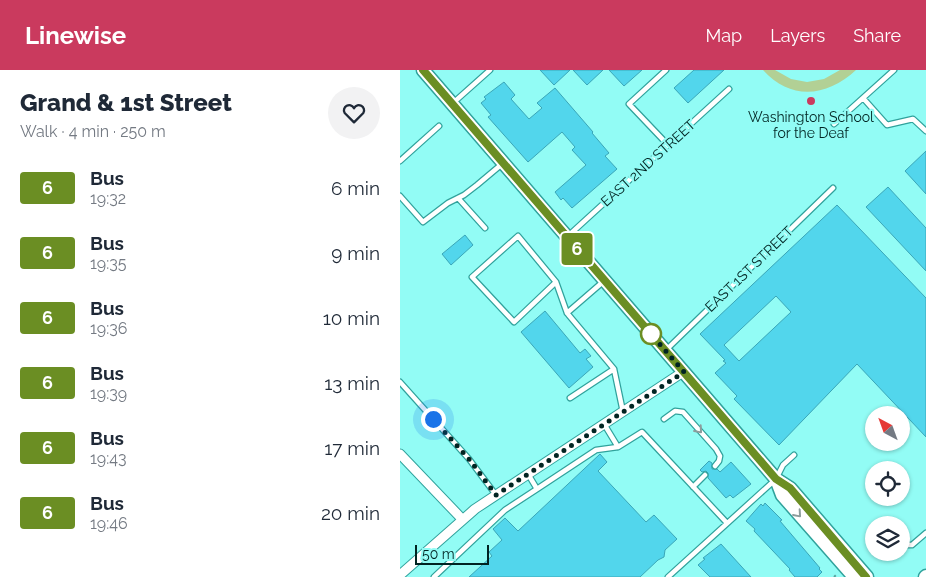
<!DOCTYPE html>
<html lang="en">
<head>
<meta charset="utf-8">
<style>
  :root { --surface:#fff; --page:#f2f2f3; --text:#1f2937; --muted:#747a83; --accent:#ca3a5e }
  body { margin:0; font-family:Raleway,sans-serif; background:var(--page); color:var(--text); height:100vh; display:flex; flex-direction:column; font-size:19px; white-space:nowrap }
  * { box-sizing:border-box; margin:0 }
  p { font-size:16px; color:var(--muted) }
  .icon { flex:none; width:28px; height:28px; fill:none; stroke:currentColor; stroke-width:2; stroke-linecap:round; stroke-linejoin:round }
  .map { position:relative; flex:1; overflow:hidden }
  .side { display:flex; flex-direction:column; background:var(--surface); width:400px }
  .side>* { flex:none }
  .badge { padding:0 10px; border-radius:4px; font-size:18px; line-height:32px }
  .needle { width:32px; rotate:319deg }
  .tools { position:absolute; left:465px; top:336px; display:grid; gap:10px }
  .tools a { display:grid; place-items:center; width:45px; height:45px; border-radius:50%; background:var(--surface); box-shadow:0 1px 4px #0004; font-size:25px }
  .scale { position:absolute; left:15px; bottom:12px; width:74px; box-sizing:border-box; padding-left:5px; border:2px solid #012422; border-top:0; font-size:14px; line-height:18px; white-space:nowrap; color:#012422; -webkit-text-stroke:4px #92fcf5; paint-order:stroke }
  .you { position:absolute; width:25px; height:25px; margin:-12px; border:4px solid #fff; border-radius:50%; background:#1a73e8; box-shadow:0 0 0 8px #1a73e833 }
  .map>.badge { position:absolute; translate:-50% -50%; box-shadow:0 0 0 2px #fff }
  .round { display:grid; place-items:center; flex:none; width:52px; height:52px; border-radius:26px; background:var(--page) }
  .summary { display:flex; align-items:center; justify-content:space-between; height:85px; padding:0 20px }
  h1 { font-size:24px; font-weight:800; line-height:38px }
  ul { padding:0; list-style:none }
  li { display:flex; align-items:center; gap:15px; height:65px; padding:0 20px }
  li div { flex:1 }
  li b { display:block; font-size:19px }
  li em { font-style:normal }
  li .badge { min-width:55px; font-weight:700; text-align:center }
  header { display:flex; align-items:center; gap:30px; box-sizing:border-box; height:70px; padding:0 25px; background:var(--accent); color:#fff }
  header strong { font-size:24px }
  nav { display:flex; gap:28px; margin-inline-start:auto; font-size:18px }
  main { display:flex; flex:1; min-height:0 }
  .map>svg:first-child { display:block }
  .green { fill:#b2d095 }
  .building { fill:#52d6ec; stroke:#3aa6b8; fill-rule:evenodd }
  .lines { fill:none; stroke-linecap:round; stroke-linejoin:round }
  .service-casing { stroke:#30a29c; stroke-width:7 }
  .minor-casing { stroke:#30a29c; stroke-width:11 }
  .secondary-casing { stroke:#30a29c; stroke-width:15 }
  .path { stroke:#56a39e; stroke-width:2; stroke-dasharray:2.5 4; stroke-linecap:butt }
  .service { stroke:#fff; stroke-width:4.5 }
  .minor { stroke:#fff; stroke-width:9 }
  .secondary { stroke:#fff; stroke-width:12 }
  .oneway { stroke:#8d9c9c }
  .line-casing { stroke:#fff; stroke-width:11 }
  .line { stroke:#6b8e23; stroke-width:8 }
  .walk { stroke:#012422; stroke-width:5; stroke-dasharray:0 9 }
  .poi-dot { fill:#ca3a5e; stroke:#92fcf5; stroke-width:2 }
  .stop-dot { fill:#fff; stroke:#6b8e23; stroke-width:2.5 }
  .labels { text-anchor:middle; stroke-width:4.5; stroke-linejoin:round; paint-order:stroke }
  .poi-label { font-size:14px; fill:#012422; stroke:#92fcf5 }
  .street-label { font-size:14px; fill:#012422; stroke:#92fcf5 }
</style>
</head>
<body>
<header>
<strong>Linewise</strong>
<nav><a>Map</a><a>Layers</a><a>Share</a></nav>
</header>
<main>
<section class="side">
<div class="summary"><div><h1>Grand &amp; 1st Street</h1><p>Walk · 4 min · 250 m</p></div><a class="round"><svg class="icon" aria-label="heart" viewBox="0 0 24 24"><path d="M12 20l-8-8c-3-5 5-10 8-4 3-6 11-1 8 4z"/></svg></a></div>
<ul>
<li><span class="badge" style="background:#6b8e23;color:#fff">6</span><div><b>Bus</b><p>19:32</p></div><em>6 min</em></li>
<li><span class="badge" style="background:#6b8e23;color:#fff">6</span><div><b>Bus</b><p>19:35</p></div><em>9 min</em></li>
<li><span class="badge" style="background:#6b8e23;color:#fff">6</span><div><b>Bus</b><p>19:36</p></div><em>10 min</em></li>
<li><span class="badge" style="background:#6b8e23;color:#fff">6</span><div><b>Bus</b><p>19:39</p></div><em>13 min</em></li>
<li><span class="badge" style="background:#6b8e23;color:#fff">6</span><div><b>Bus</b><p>19:43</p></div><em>17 min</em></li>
<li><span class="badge" style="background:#6b8e23;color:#fff">6</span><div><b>Bus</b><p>19:46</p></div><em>20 min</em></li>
</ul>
</section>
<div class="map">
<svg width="526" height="507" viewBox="0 0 526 507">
  <rect width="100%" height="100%" fill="#92fcf5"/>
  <!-- green -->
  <path class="green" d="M363 0H375L391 9 407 12 424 9 440 0H456C427 27 391 31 363 0Z"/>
  <!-- building -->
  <path class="building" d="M140 0H170L154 15Z
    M173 0H203L187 15Z
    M209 0H242L224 16Z
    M294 0H324L288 33 274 18Z
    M104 12 115 25 111 29 129 49 142 38 137 33 155 18 193 62 192 63 209 83 205 86 217 99 172 138 163 128 161 130 155 122 186 95 172 80 175 77 162 62 128 92 88 47 91 45 81 33 86 29 84 27Z
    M526 81V124L505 101Z
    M488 117 526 158V201L466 137Z
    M437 135 526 228V367L457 294 379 375 334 329 337 326 315 303 326 293 323 291 325 290 300 264ZM376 226 391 242 339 291 324 275Z
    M65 165 73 175 51 195 42 184Z
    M145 241 180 283 185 279 191 286 186 289 193 297 169 318 121 262Z
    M200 384 207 392 198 401 246 452 254 445 277 469 265 480 264 487 258 490 240 507H69L92 486 89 482 102 470 93 459 105 448 118 461Z
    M309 391 312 393V399H317L320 402 331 392 351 414 333 428 330 425 326 428 308 408V403L306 401 302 402 300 400Z
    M365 433 382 450 380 451 420 498 419 499 422 502 417 507H395L389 500 390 499 354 461 355 459 346 451 361 434 363 436Z
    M321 474 351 507H310L298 495 305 489 303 488Z"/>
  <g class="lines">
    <defs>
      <path id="service" d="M266 0 229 34 268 75
        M463 28 487 55 513 49 526 61
        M53 33 90 0
        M434 54 494 0
        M0 91 39 56
        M0 126 23 152 48 133 64 125 77 115 102 94
        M58 128 85 158
        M168 166 329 19
        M204 211 167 243 214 299 223 342
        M156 212 114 252 72 207 118 166 156 212 167 243
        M266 280 433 118
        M0 312 69 389 96 425
        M170 328 214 299
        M264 349 275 341 283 342 316 379 320 386 319 391 315 396
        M204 354 218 377
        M128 404 137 419 196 380 218 377 242 362 327 453
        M293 417 305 405
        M501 475H512L526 463
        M34 507 105 440 137 419
        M268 507 376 409 383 395 394 385"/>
      <path id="minor" d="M0 384 62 449
        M0 505 75 439 283 302"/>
      <path id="secondary" d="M23 0 376 409 390 418 467 507
        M376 409 382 425 454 507
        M525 507 526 506"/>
    </defs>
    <!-- service casing -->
    <use href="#service" class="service-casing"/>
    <!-- minor casing -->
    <use href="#minor" class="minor-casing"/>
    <!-- secondary casing -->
    <use href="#secondary" class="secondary-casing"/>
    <!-- path -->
    <path class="path" d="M434 507 438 503"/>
    <!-- service -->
    <use href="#service" class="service"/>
    <!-- minor -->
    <use href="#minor" class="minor"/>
    <!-- secondary -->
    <use href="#secondary" class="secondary"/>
  </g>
  <!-- one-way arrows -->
  <defs><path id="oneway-chevron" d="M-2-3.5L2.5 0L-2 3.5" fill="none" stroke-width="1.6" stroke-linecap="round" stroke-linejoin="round" transform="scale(1.25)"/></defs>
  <g class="oneway">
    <use href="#oneway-chevron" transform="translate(299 360) rotate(49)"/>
    <use href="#oneway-chevron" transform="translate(398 444) rotate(49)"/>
  </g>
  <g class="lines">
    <defs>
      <path id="line" d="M23 0 364 395 376 409 390 418 466 507"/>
    </defs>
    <!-- line casing -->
    <use href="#line" class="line-casing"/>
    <!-- line -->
    <use href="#line" class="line"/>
    <!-- walk -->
    <path class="walk" d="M33 349 69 389 96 425 284 302 251 264"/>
  </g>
  <!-- markers -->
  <circle class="poi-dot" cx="411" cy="31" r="5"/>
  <circle class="stop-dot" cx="251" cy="264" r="10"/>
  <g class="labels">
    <!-- poi labels -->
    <g class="poi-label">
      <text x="411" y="52">Washington School<tspan x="411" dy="16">for the Deaf</tspan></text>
    </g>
    <!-- street labels -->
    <g class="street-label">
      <text transform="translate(248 93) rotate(-42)" y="5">EAST 2ND STREET</text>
      <text transform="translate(349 199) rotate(-44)" y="5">EAST 1ST STREET</text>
    </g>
  </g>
</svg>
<div class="tools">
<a><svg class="needle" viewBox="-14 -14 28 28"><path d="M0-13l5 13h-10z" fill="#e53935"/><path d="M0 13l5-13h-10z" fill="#747a83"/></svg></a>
<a><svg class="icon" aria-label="locate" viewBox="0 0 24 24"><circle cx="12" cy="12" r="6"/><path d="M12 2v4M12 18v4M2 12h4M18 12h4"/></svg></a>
<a><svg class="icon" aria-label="layers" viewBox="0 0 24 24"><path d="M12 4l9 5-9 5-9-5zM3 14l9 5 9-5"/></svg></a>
</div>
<div class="scale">50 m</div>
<div class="you" style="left:33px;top:349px"></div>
<b class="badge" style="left:177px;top:179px;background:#6b8e23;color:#fff">6</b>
</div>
</main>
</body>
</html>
